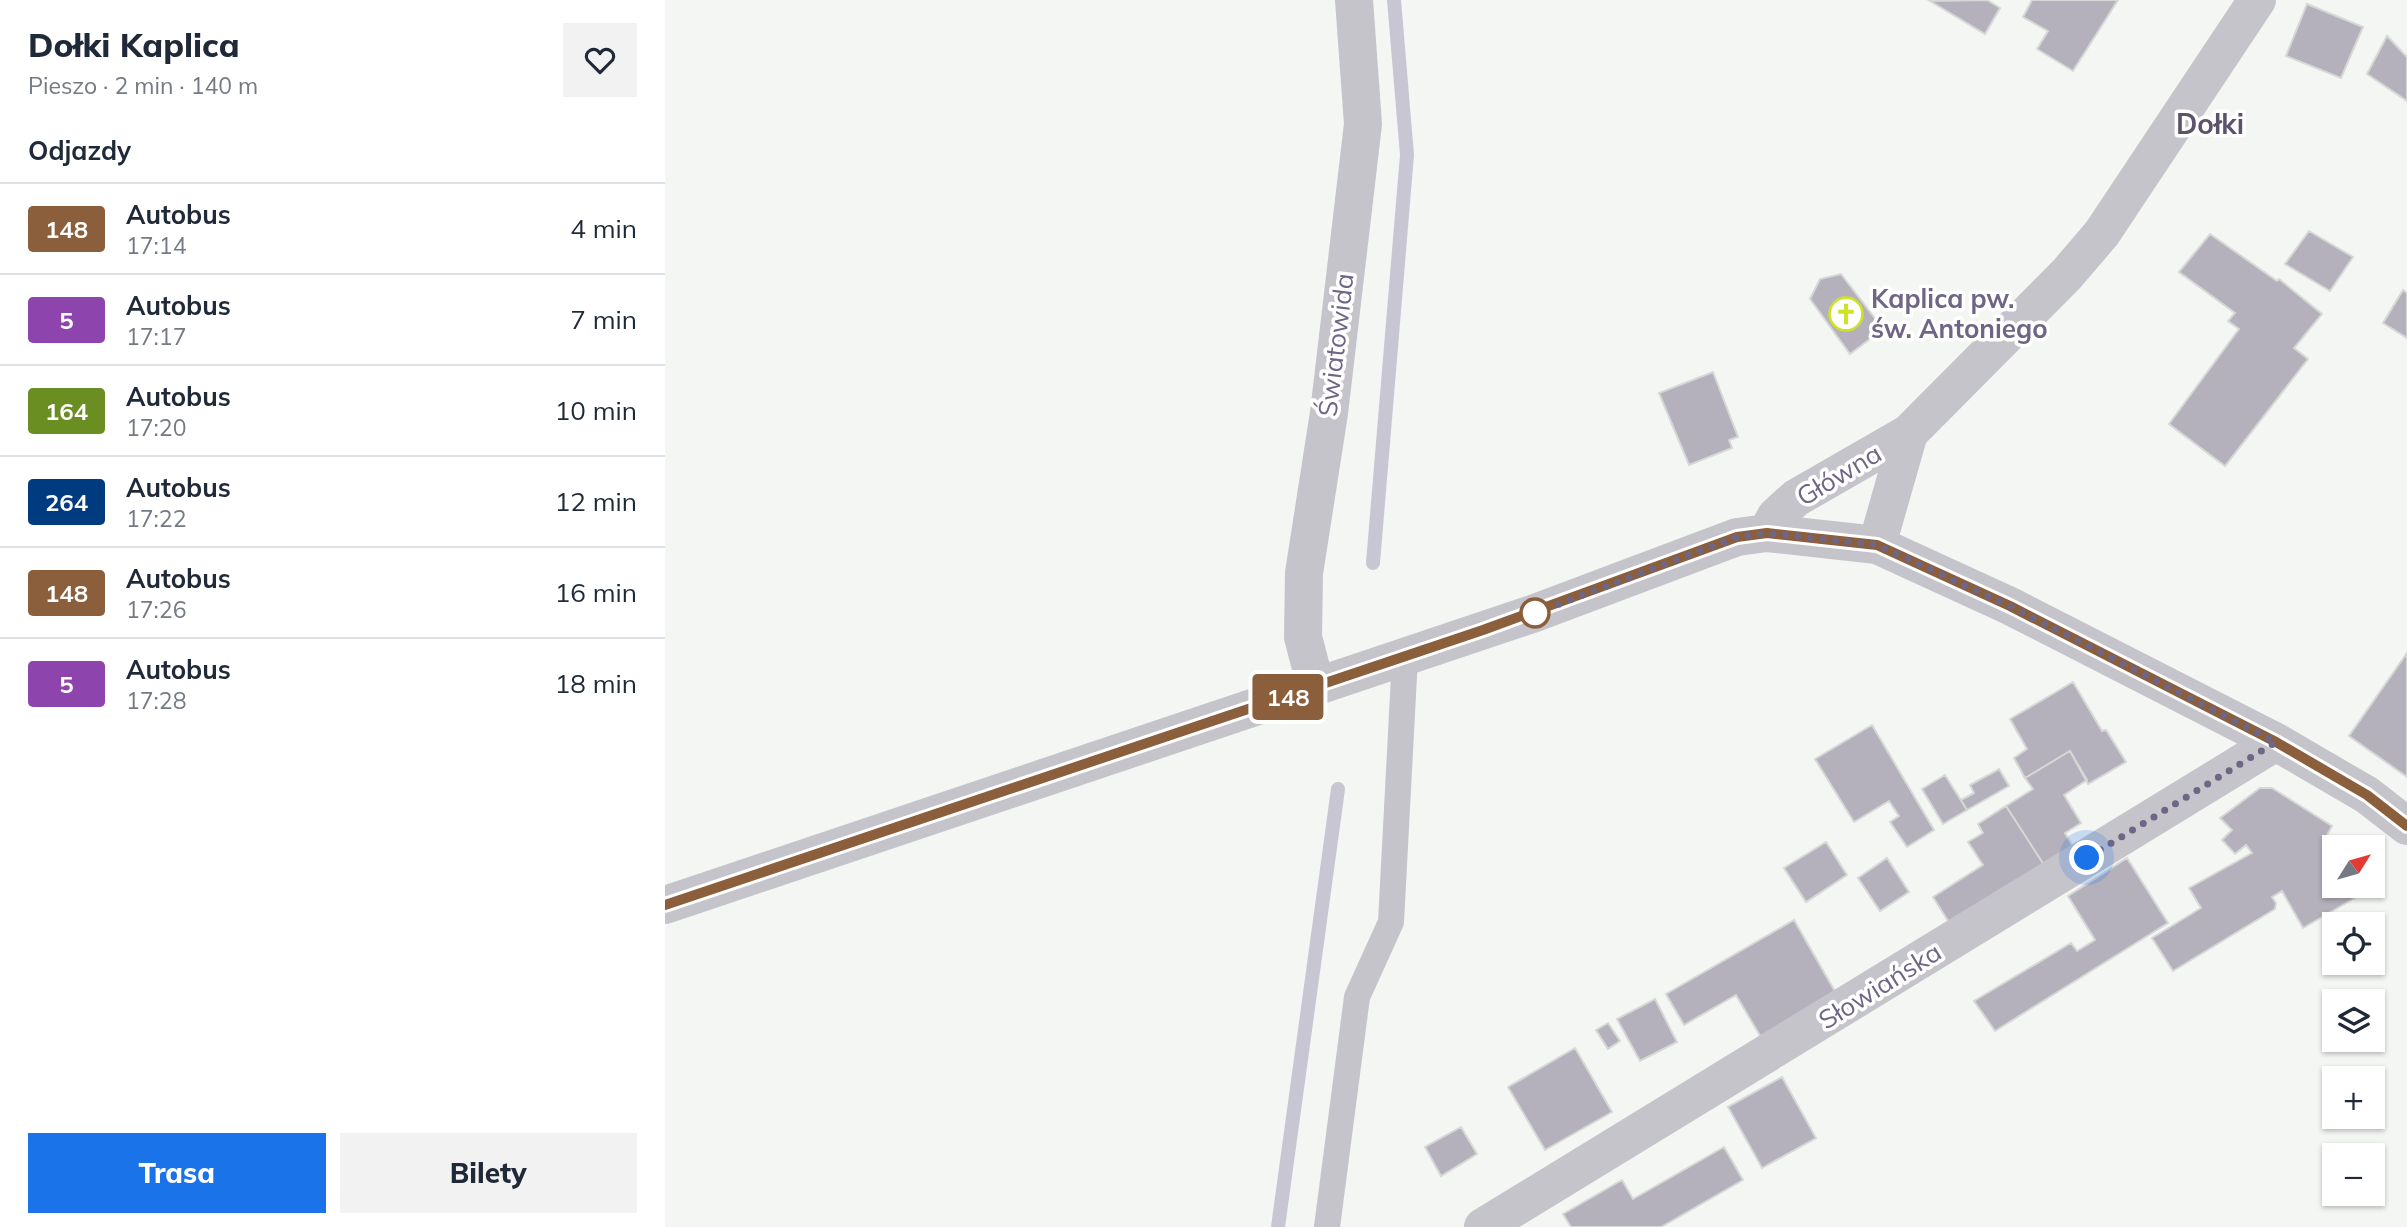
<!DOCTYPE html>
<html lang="pl">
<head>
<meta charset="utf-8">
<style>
  :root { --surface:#fff; --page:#f2f2f3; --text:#1f2937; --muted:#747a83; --line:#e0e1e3; --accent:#1a73e8 }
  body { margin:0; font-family:Mulish,sans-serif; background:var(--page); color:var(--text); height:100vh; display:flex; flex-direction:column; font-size:26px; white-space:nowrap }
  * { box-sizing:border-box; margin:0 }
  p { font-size:23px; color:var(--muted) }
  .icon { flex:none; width:38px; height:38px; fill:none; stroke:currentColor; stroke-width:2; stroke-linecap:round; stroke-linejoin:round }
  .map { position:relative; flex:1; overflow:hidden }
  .side { display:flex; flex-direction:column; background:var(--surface); width:665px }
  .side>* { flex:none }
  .badge { padding:0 14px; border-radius:5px; font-size:24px; line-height:46px }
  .needle { width:46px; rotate:53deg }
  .fabs { position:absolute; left:1657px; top:835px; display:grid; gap:14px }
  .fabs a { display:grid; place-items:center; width:63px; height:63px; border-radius:0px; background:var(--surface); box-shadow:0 2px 5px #0004; font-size:35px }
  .you { position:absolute; width:35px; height:35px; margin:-18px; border:5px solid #fff; border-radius:50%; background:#1a73e8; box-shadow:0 0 0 10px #1a73e833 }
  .map>.badge { position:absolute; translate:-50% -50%; box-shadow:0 0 0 4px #fff }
  h2 { padding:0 28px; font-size:26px; line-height:63px }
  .round { display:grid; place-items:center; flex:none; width:74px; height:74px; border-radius:0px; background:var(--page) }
  .overview { display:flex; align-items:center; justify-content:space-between; height:119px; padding:0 28px }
  h1 { font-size:33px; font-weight:800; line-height:52px }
  .primary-button { display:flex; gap:14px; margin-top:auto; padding:14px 28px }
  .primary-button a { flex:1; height:80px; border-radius:0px; background:var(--accent); color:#fff; font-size:28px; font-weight:800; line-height:80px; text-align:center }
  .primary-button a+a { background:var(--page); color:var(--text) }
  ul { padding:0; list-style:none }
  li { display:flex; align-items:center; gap:21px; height:91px; padding:0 28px; border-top:2px solid var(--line) }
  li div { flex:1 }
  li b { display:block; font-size:26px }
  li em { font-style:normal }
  li .badge { min-width:77px; font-weight:700; text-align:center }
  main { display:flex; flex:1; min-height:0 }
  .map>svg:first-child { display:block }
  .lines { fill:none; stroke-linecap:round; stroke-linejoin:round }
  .stream { stroke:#c8c6d2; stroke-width:14 }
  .building { fill:#b4b1bc; stroke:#d6d8d6; stroke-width:2 }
  .lane { stroke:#c6c4cb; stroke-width:26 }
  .street { stroke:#c6c4cb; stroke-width:38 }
  .line-casing { stroke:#fff; stroke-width:16 }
  .line { stroke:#8b5e3c; stroke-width:10 }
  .walk { stroke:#6f6584; stroke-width:7; stroke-dasharray:0 12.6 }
  .stop-dot { fill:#fff; stroke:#8b5e3c; stroke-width:3.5 }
  .labels { text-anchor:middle; stroke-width:7; stroke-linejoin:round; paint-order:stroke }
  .poi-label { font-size:26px; font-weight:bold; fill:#6f6584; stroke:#fff; text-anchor:start }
  .street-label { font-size:26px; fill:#6f6584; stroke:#fff }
  .neighbourhood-label { font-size:28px; font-weight:bold; fill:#5a5369; stroke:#fff }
</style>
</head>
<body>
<main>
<section class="side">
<div class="overview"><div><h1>Dołki Kaplica</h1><p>Pieszo · 2 min · 140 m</p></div><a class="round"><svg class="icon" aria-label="heart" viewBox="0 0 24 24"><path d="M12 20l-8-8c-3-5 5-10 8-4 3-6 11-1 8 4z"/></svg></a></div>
<h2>Odjazdy</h2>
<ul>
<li><span class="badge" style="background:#8b5e3c;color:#fff">148</span><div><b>Autobus</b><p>17:14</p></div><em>4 min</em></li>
<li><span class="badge" style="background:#8e44ad;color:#fff">5</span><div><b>Autobus</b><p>17:17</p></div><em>7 min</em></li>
<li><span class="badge" style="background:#6b8e23;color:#fff">164</span><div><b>Autobus</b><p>17:20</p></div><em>10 min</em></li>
<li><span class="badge" style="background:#003b80;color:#fff">264</span><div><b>Autobus</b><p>17:22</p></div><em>12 min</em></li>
<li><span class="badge" style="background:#8b5e3c;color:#fff">148</span><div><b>Autobus</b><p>17:26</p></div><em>16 min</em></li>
<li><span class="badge" style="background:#8e44ad;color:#fff">5</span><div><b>Autobus</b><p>17:28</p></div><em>18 min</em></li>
</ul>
<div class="primary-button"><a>Trasa</a><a>Bilety</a></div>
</section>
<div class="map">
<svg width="1742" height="1227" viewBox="0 0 1742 1227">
  <rect width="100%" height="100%" fill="#f3f6f3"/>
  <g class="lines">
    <!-- stream -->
    <path class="stream" d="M708 563 742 155 729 0
      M613 1227 673 789"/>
  </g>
  <!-- building -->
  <path class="building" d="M1322 0 1335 8 1320 34 1265 1Z
    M1367 0H1453L1408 71 1372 49 1383 31 1358 17Z
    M1642 4 1698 27 1676 78 1621 56Z
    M1722 36 1742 57V101L1702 74Z
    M1644 231 1688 257 1665 291 1620 264Z
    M1545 234 1612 281 1614 279 1657 314 1629 348 1643 359 1560 466 1504 424 1574 329 1563 321 1570 313 1514 272Z
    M1176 274 1218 329 1185 354 1145 299 1155 279Z
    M1738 290 1742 293V338L1718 323Z
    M1048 372 1073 437 1064 440 1067 448 1024 465 994 393Z
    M1742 653V777L1684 736Z
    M1408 682 1437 731 1441 730 1461 762 1423 784 1405 751 1360 778 1349 758 1362 749 1345 719Z
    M1207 725 1269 830 1242 847 1225 822 1234 816 1224 801 1189 822 1150 759Z
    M1405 751 1422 780 1399 795 1416 823 1400 833 1410 850 1381 868 1341 806 1368 789 1360 778Z
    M1334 769 1344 786 1302 810 1296 800 1309 793 1305 785Z
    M1280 775 1302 810 1278 824 1257 789Z
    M1595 788H1607L1667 826 1662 835 1670 849V886H1690L1695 895 1638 928 1617 891 1607 897 1611 903 1610 909 1508 971 1487 938 1536 908 1524 888 1587 853 1581 845 1570 854 1557 840 1567 830 1555 818Z
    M1341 806 1381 868 1287 927 1268 897 1318 865 1303 842 1318 833 1313 824Z
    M1161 842 1182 875 1141 902 1119 868Z
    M1222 858 1244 892 1215 911 1193 878Z
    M1462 858 1503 923 1330 1031 1309 1001 1406 943 1412 951 1430 940 1403 896Z
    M1129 920 1172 995 1097 1039 1071 995 1019 1025 1001 994Z
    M990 999 1012 1042 975 1061 952 1019Z
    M943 1023 955 1041 943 1049 931 1030Z
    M910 1048 947 1112 880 1150 843 1087Z
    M1117 1077 1151 1138 1097 1168 1063 1107Z
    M796 1127 812 1154 776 1176 760 1147Z
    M1059 1147 1078 1180 996 1227H906L898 1214 957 1180 968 1199Z"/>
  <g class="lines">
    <!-- lane -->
    <path class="lane" d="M662 1227 692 997 726 922 740 657"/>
    <!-- street -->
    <path class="street" d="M1102 533 1111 516 1131 498 1244 433 1402 274 1437 233 1592 0
      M1212 545 1244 433
      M651 687 638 637 639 573 664 413 698 124 689 0
      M0 905 870 613 1072 537 1102 533 1212 545 1345 606 1611 742 1702 795 1742 826
      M818 1227 1611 742"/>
  </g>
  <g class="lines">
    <defs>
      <path id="line" d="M0 905 818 630 1072 537 1102 533 1212 545 1345 606 1611 742 1702 795 1742 826"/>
    </defs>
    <!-- line casing -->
    <use href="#line" class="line-casing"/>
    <!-- line -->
    <use href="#line" class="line"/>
    <!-- walk -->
    <path class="walk" d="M870 613 1072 537 1102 533 1212 545 1345 606 1611 742 1422 858"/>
  </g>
  <!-- icons -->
  <defs>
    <symbol id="church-ring" viewBox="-11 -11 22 22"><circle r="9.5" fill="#fff" stroke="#cfe326" stroke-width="1.5"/><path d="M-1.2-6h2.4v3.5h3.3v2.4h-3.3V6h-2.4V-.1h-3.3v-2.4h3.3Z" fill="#cfe326"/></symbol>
  </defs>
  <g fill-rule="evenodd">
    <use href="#church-ring" x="1162" y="295" width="38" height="38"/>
  </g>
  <!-- markers -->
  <circle class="stop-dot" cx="870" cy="613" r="14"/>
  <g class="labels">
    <!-- poi labels -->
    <g class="poi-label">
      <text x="1206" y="308">Kaplica pw.<tspan x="1206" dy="30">św. Antoniego</tspan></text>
    </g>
    <!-- street labels -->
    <g class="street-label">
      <text transform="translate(671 345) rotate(-83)" y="9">Światowida</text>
      <text transform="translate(1174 475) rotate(-31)" y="9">Główna</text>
      <text transform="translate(1215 986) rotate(-32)" y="9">Słowiańska</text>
    </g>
    <!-- neighbourhood labels -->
    <g class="neighbourhood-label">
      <text x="1545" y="134">Dołki</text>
    </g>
  </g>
</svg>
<div class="fabs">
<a><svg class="needle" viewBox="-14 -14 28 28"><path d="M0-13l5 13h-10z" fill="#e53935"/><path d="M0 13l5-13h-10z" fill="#747a83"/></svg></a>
<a><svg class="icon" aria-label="locate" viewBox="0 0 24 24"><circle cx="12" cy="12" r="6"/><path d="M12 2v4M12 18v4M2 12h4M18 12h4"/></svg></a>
<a><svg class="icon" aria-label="layers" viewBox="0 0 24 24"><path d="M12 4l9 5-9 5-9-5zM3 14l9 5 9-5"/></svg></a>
<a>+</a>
<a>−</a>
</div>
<div class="you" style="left:1422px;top:858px"></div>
<b class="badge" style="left:623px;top:697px;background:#8b5e3c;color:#fff">148</b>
</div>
</main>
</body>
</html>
